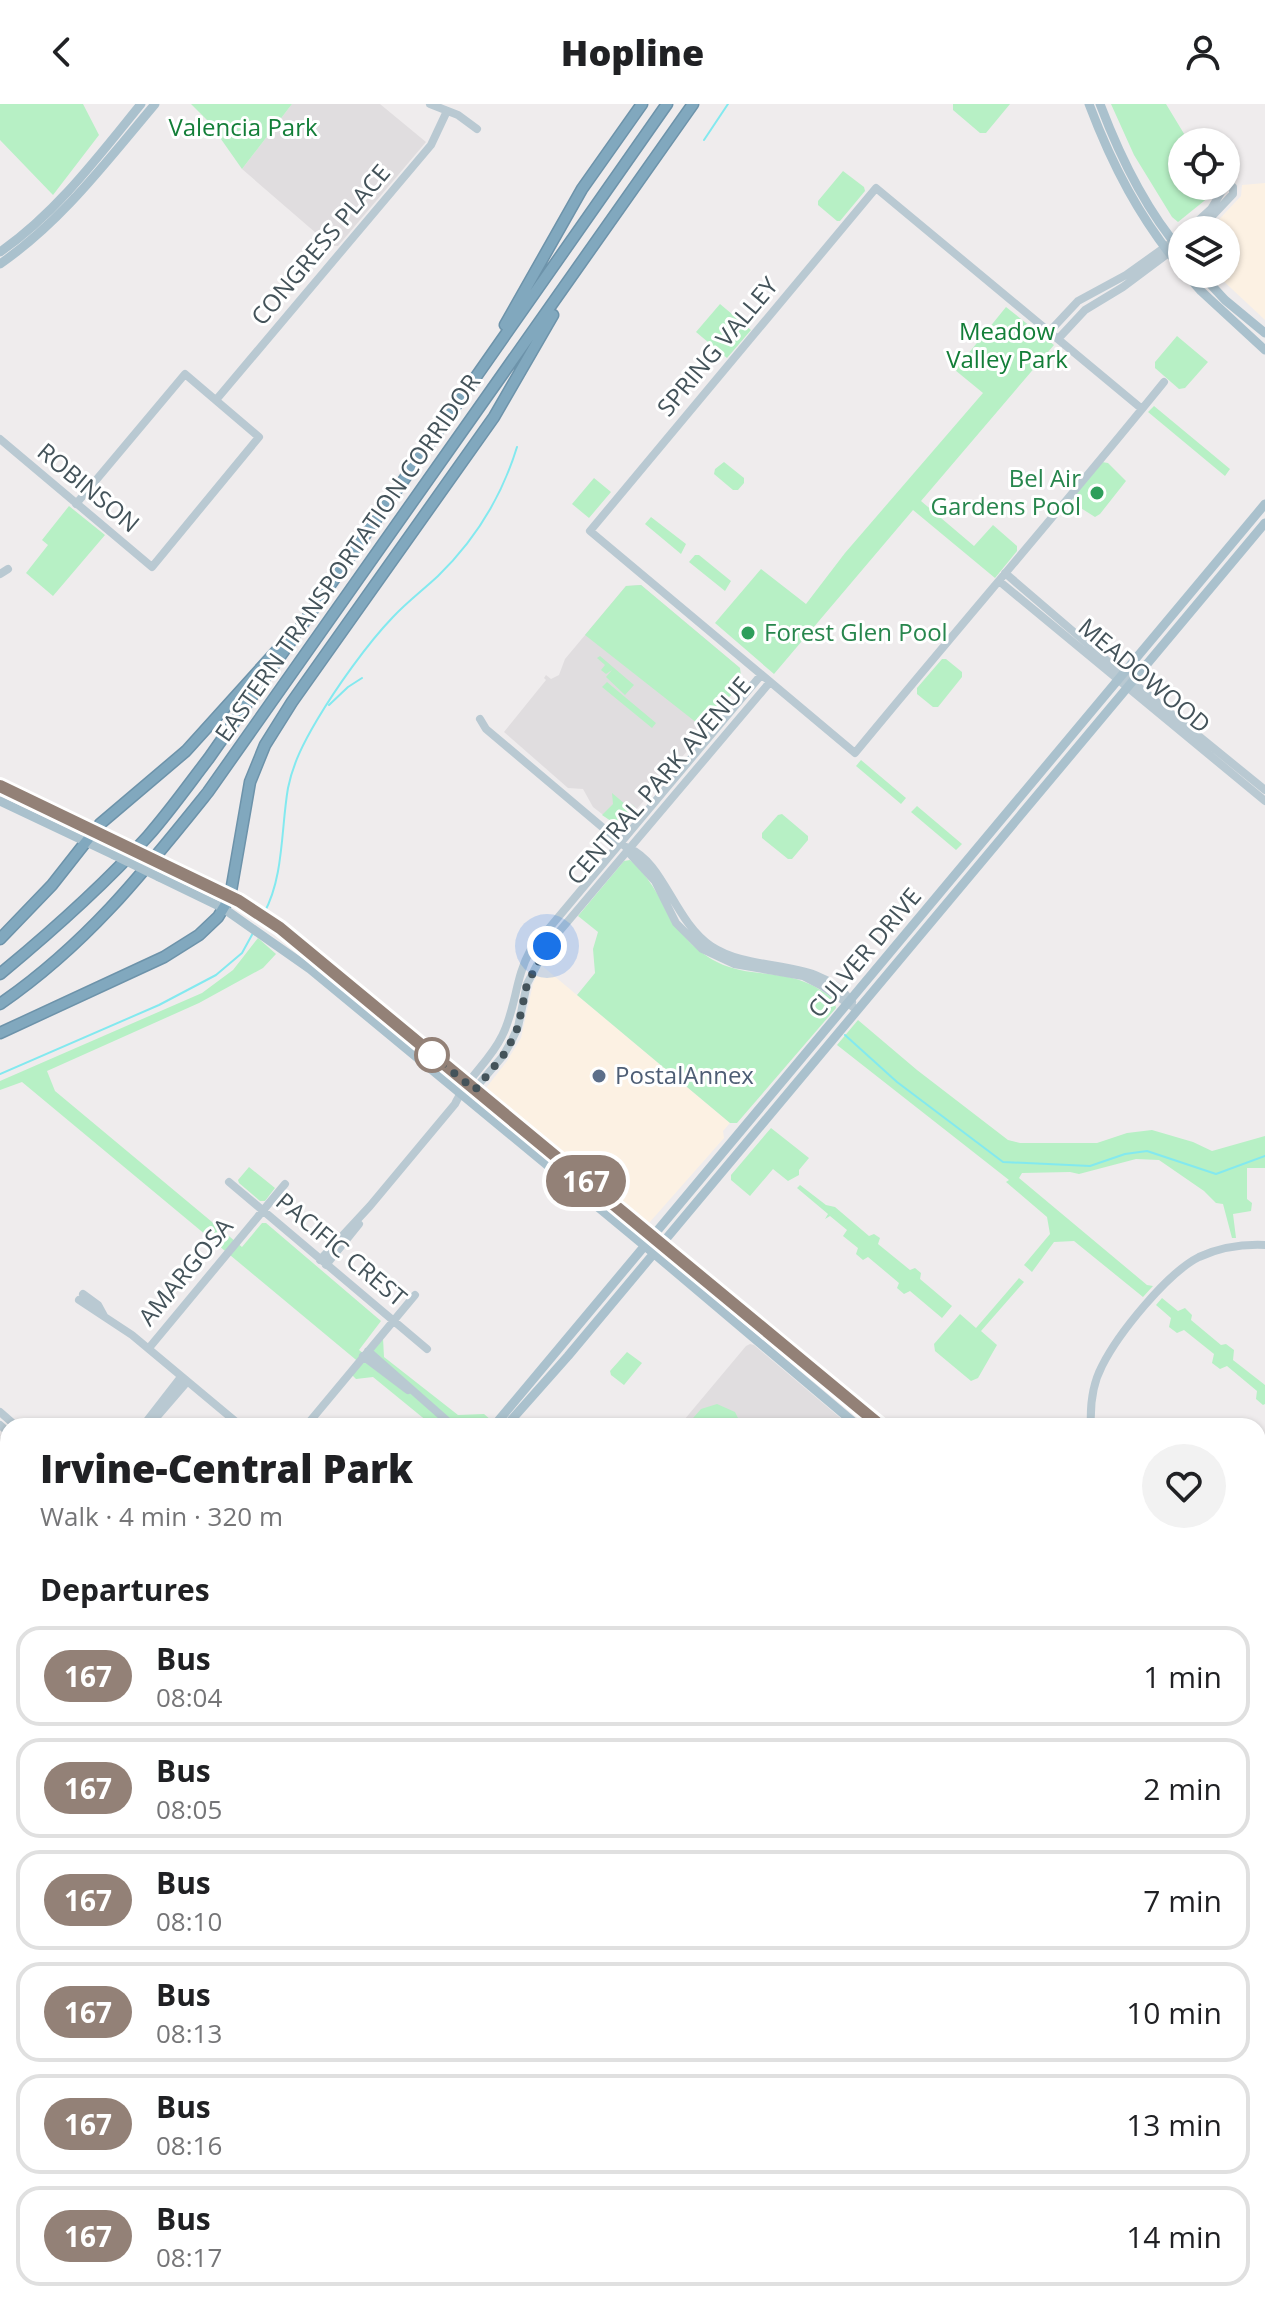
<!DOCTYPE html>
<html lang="en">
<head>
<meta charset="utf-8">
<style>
  :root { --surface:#fff; --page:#f2f2f2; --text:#202124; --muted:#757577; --line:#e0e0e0 }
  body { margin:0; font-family:"Open Sans",sans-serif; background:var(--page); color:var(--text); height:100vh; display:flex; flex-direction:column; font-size:30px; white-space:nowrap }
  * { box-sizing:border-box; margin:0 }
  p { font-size:26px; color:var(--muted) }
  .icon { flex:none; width:44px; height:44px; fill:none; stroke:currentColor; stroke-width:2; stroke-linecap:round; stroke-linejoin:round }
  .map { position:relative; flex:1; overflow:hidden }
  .drawer { position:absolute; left:0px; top:1314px; width:1266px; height:896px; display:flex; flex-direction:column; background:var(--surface); border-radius:24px 24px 0 0; box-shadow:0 2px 6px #0004 }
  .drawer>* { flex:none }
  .badge { padding:0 16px; border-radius:26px; font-size:28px; line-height:52px }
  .fabs { position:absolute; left:1168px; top:24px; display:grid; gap:16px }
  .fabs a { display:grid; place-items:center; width:72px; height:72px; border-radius:50%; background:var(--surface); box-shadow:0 2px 6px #0004; font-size:40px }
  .you { position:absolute; width:40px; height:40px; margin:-20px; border:6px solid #fff; border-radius:50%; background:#1a73e8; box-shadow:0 0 0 12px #1a73e833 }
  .map>.badge { position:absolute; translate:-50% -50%; box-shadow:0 0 0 4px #fff }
  h2 { padding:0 40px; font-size:30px; line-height:72px }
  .round { display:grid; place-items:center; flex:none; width:84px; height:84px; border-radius:42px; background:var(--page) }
  .headline { display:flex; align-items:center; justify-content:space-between; height:136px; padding:0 40px }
  h1 { font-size:38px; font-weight:800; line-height:60px }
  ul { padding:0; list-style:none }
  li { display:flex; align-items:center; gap:24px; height:100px; margin:0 16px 12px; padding:0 24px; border:4px solid var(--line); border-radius:24px }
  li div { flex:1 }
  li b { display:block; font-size:30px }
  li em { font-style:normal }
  li .badge { min-width:88px; font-weight:700; text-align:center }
  header { display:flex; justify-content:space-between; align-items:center; height:104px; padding:0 40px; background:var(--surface); font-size:36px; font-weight:800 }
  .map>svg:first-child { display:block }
  .commercial { fill:#fcf1e3 }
  .education { fill:#e0dddf }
  .green { fill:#b7f0c5 }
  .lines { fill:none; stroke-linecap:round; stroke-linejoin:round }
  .stream { stroke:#83e9ef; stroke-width:2 }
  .highway-casing { stroke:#6d93aa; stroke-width:13 }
  .secondary { stroke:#b9c9d2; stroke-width:8 }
  .primary { stroke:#aac1cd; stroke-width:9 }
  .highway { stroke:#81a8be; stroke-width:10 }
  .primary-bridge { stroke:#aac1cd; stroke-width:9 }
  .line-casing { stroke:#fff; stroke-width:18 }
  .line { stroke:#938177; stroke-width:12 }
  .walk { stroke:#44535a; stroke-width:8; stroke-dasharray:0 14.4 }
  .leisure-dot { fill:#2e9e5b; stroke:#fff; stroke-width:3 }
  .stop-dot { fill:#fff; stroke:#938177; stroke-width:4 }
  .service-dot { fill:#5c6f8a; stroke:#fff; stroke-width:3 }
  .labels { text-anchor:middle; stroke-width:6; stroke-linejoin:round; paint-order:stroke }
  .park-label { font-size:24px; fill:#137e38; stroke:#fff }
  .street-label { font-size:24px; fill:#44535a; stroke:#fff }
  .leisure-label { font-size:24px; fill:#27864d; stroke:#fff; text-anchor:end }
  .service-label { font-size:24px; fill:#4e5e75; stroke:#fff; text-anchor:start }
</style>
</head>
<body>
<header><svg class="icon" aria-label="back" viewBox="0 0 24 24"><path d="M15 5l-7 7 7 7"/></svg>Hopline<svg class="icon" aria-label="person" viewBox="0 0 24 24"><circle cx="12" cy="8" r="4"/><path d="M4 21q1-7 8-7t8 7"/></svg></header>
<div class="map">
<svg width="1265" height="2210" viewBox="0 0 1265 2210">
  <rect width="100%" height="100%" fill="#efeced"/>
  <!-- commercial -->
  <path class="commercial" d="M1265 79V216L1216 170H1226V126H1209L1241 92 1242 81Z
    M541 861 730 1019 723 1027 724 1034 649 1119 486 984 507 957 521 934 533 880Z
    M1265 1727V1869L1258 1863V1736Z"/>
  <!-- education -->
  <path class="education" d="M292 0H380L426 38 338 142H331L242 65Z
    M641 481 740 564 715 615 628 715 611 717 593 703 583 685 568 684 504 628 546 576 544 574 546 571 551 575 559 571 565 555 626 482Z
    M750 1240 754 1241 850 1322H679L746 1242Z
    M0 1333 8 1340V1642L1 1651Z"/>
  <!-- green -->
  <path class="green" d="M0 0H83L99 31 53 91 0 36Z
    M191 0H292L242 65 209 18Z
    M953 0H1010L986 29H980L953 6Z
    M1111 0H1166L1189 38H1182V82H1212L1209 93 1178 118 1172 113 1134 51Z
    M843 67 864 83 865 87 840 117H837L818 101V97Z
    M720 200 751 226 727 254 696 228Z
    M1006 203 1054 241 921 397 974 442 993 421 1017 442V447L995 474 913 406 774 570 715 519 761 465 806 500 845 449 983 289 955 266Z
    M1177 232 1208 258 1185 284 1179 285 1155 264V258Z
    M1154 302 1230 365 1225 372 1148 308Z
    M724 358 744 374V379L738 386H733L714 370 715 365Z
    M1102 358 1108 359 1126 377 1100 410 1095 413 1076 401 1073 394Z
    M594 374 611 388 589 414 572 400Z
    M69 402 105 431 53 492 26 469 48 441 42 436Z
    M651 413 686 440 681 450 645 420Z
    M695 451H699L731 477 725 487 689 458Z
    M641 481 740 564 742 579 702 623 585 531 626 482Z
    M600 552 634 581 625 591 606 573 612 566 606 570 601 566 605 561 597 554Z
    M942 555H946L962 568V573L938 603H933L917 590V584Z
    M607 578 656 619 652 624 602 583Z
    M861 656 906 694 901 700 856 662Z
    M612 689 625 700H631L635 703 625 716 611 717 602 711 613 700Z
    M917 702 962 740 956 746 911 708Z
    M782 710 808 732V736L792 755H788L762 734V729L778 711Z
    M630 756C668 789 666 831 717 858 744 872 774 867 802 877 814 881 824 888 834 895L836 904 737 1019H730L577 891 595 869 593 845 598 828 578 812 624 757Z
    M258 834 276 850 263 864 199 899 47 967 55 987 242 1143 262 1119H266L381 1217 359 1246 367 1252 383 1234 384 1253 458 1311 484 1310 491 1316 485 1322H433L373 1273 356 1275 352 1271 361 1260 22 978 0 986V977L202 889 233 866Z
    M858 916 917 966 1008 1036 1020 1039H1097L1127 1029 1152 1026 1193 1038 1212 1047 1265 1032V1064H1247V1095L1252 1099 1251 1107 1233 1110 1236 1134H1232L1223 1100 1216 1099 1204 1087 1159 1056 1136 1055 1079 1070 1070 1068 1022 1069 1019 1074 1147 1181 1153 1182 1143 1193 1074 1137 1054 1138 1032 1168 1024 1161 1050 1130 1047 1113 1006 1078 1009 1076 837 941Z
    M771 1024 809 1054 799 1066V1071L788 1077 773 1065 750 1092 731 1076V1071Z
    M249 1063 275 1084 265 1097H260L239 1079 238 1076Z
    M800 1081 826 1101 835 1103 869 1132 874 1130 880 1134 878 1140 910 1166 915 1164 921 1169 920 1175 952 1202 942 1214 910 1187 904 1190 897 1184 899 1179 868 1153 863 1156 856 1150 858 1144 843 1132 847 1126 830 1112 825 1115 828 1110 797 1084Z
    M1019 1174 1024 1178 981 1227 997 1241 978 1274 971 1277 935 1247 934 1240 960 1210 976 1224Z
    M1162 1194 1178 1207 1185 1204 1192 1211 1191 1216 1221 1241 1226 1240 1234 1246 1233 1256 1265 1281V1300L1263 1301 1256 1295 1257 1287 1227 1262 1220 1265 1212 1259 1214 1250 1184 1226 1177 1229 1169 1223 1171 1214 1156 1201Z
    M627 1248 642 1259 624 1281 611 1271 610 1267Z
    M717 1300 735 1308 742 1322H686L701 1305Z
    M8 1476V1628L0 1634V1483Z
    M0 1992 8 2002V2057L0 2049Z"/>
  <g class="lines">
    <!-- stream -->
    <path class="stream" d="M704 36 728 0
      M329 601 348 583 362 574
      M264 809C284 773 281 724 288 684 293 659 304 638 317 616 336 584 367 540 393 513 407 498 423 486 438 472 475 436 502 392 517 343
      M845 931 897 978 1003 1058 1090 1062 1125 1050 1147 1047 1216 1070 1265 1052
      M0 970 159 901 216 871 242 849 253 829
      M214 2202 223 2210"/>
    <defs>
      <path id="highway" d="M505 221 582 85 642 0
        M0 835 52 781 100 720 186 647 290 532
        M0 870C52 827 103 782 148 732 170 707 189 680 209 654L667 0
        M0 900C87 840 143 769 208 688L693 0
        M0 929 164 853 199 831 218 813 230 793 250 678 265 641 292 598 494 313 553 211
        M0 1909 4 1906
        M0 2054 8 2062
        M0 2085 8 2096
        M0 2121 8 2132
        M0 2166 8 2175
        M30 2202 37 2210
        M57 2202 63 2210
        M85 2202 91 2210
        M100 2202 104 2210"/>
    </defs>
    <!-- highway casing -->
    <use href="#highway" class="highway-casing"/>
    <!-- secondary -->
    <path class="secondary" d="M430 0 458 11 477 25
      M1188 126 1211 105 1225 82
      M1199 126 1233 90V83L1226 81
      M1049 228 1078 197 1126 171 1182 131
      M1058 235 1085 206 1123 183 1182 139
      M216 296 431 41 447 7
      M1142 305 876 84 590 427 855 649C957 525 1062 404 1164 278
      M0 335 152 463 259 333 185 270 76 400
      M1005 469 1124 571 1265 686
      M0 470 8 465
      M999 477 1265 697
      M480 615 486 625 627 744 631 751 655 777 676 819 702 845 734 860 803 872 822 882 856 905
      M628 744C664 758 674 817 711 842 755 871 817 851 852 898
      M472 988 503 952 511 938 518 923 527 880 547 842 770 578
      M229 1078 427 1245
      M320 1156 370 1102 455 1000C467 974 490 957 502 932 516 905 515 874 530 847L761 571
      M326 1161 359 1120
      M83 1190 98 1201 104 1212
      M79 1196 132 1231 241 1322
      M149 1244 285 1080
      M368 1247 453 1322
      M363 1252 408 1286
      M0 1308 16 1322
      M0 1321 8 1328
      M143 1322 181 1273
      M149 1322 187 1278
      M306 1322 415 1191
      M1091 1322C1090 1302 1092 1281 1102 1262 1118 1230 1167 1169 1199 1153 1221 1143 1242 1140 1265 1141
      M1258 1510 1265 1516
      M1258 1522 1265 1528
      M1258 1642 1265 1648
      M1258 1712 1265 1704
      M1258 1725 1265 1716
      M0 1773 8 1763
      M1258 1870 1265 1876
      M1258 1886 1265 1892
      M0 1966 8 1975
      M1258 2111 1265 2117
      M1258 2122 1265 2127
      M1258 2147 1265 2138
      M1258 2159 1265 2151
      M196 2202 205 2210
      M230 2202 239 2210
      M405 2202 414 2210
      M420 2202 429 2210
      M617 2202 626 2210
      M630 2202 640 2210
      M1065 2202 1075 2210
      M1079 2202 1089 2210
      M361 2210 368 2202
      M512 2210 518 2202
      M654 2210 661 2202
      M664 2210 671 2202
      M1206 2210 1213 2202
      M1215 2210 1222 2202"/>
    <!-- primary -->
    <path class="primary" d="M1089 0C1112 61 1140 115 1182 165
      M1100 0C1120 53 1145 105 1182 148
      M0 148C56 109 98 53 141 0
      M0 160C62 117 106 58 155 0
      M1186 170 1201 187 1265 246
      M1201 170 1225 196 1265 229
      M0 682 123 740
      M0 697 114 751
      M168 762 239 797 295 834 400 925 881 1322
      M159 773 223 804 310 865 645 1142 858 1322
      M494 1322 1265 400
      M506 1322 568 1252 1265 419
      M1258 1634 1265 1640
      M1258 1657 1265 1662
      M0 1929 8 1919
      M0 1980 3 1982"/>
    <!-- highway -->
    <use href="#highway" class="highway"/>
    <!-- primary-bridge -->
    <path class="primary-bridge" d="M123 740 168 762
      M114 751 159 773"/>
  </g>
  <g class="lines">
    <defs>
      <path id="line" d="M0 682 239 797 280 824 881 1322"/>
    </defs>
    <!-- line casing -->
    <use href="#line" class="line-casing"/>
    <!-- line -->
    <use href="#line" class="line"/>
    <!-- walk -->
    <path class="walk" d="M432 951 475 986 503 952 511 938 518 923 527 880 547 842"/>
  </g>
  <!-- markers -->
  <g class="leisure-dot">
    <circle cx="1097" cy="389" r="8"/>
    <circle cx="748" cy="529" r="8"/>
  </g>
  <circle class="stop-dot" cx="432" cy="951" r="16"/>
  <circle class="service-dot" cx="599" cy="972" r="8"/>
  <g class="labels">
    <!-- park labels -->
    <g class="park-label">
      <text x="243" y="32">Valencia Park</text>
      <text x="1007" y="236">Meadow<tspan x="1007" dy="28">Valley Park</tspan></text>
    </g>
    <!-- street labels -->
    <g class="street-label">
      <text transform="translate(321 141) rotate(-50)" y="8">CONGRESS PLACE</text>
      <text transform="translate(718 243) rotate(-50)" y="8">SPRING VALLEY</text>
      <text transform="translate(88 384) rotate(40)" y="8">ROBINSON</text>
      <text transform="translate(348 454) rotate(-55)" y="8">EASTERN TRANSPORTATION CORRIDOR</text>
      <text transform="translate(1144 572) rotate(40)" y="8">MEADOWOOD</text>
      <text transform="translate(659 677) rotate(-49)" y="8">CENTRAL PARK AVENUE</text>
      <text transform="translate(865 849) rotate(-50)" y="8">CULVER DRIVE</text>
      <text transform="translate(341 1146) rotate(40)" y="8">PACIFIC CREST</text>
      <text transform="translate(186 1168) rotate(-50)" y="8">AMARGOSA</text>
    </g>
    <!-- leisure labels -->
    <g class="leisure-label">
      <text x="1081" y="383">Bel Air<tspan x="1081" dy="28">Gardens Pool</tspan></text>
      <text x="764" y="537" text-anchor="start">Forest Glen Pool</text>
    </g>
    <!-- service labels -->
    <g class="service-label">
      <text x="615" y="980">PostalAnnex</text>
    </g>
  </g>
</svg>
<div class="fabs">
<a><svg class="icon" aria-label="locate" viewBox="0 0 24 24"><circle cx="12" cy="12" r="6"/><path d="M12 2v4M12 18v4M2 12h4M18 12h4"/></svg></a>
<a><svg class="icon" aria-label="layers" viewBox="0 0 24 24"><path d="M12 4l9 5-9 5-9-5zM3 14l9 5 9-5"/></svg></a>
</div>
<div class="you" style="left:547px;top:842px"></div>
<b class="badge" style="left:586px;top:1077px;background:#938177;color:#fff">167</b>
<section class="drawer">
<div class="headline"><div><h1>Irvine-Central Park</h1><p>Walk · 4 min · 320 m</p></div><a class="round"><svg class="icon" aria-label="heart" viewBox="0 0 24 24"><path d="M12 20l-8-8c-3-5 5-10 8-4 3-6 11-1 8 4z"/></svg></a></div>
<h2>Departures</h2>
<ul>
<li><span class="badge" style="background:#938177;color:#fff">167</span><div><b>Bus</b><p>08:04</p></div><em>1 min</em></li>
<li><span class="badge" style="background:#938177;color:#fff">167</span><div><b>Bus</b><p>08:05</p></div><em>2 min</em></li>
<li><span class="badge" style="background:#938177;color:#fff">167</span><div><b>Bus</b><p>08:10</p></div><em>7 min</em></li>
<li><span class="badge" style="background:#938177;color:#fff">167</span><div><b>Bus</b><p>08:13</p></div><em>10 min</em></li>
<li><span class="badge" style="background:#938177;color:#fff">167</span><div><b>Bus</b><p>08:16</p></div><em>13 min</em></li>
<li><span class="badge" style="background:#938177;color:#fff">167</span><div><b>Bus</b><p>08:17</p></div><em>14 min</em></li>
</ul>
</section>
</div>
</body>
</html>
